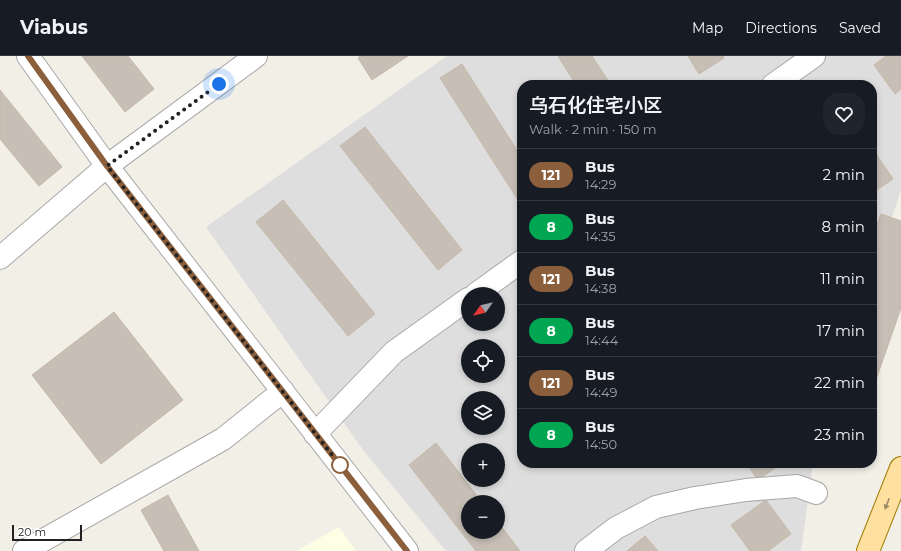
<!DOCTYPE html>
<html lang="en">
<head>
<meta charset="utf-8">
<style>
  :root { --surface:#171b24; --page:#20242c; --text:#f1f3f6; --muted:#9ea1a6; --line:#363941 }
  body { margin:0; font-family:Montserrat,"Noto Sans SC",sans-serif; background:var(--page); color:var(--text); height:100vh; display:flex; flex-direction:column; font-size:15px; white-space:nowrap }
  * { box-sizing:border-box; margin:0 }
  p { font-size:13px; color:var(--muted) }
  .icon { flex:none; width:22px; height:22px; fill:none; stroke:currentColor; stroke-width:2; stroke-linecap:round; stroke-linejoin:round }
  .map { position:relative; flex:1; overflow:hidden }
  .sheet { position:absolute; left:517px; top:24px; width:360px; height:388px; display:flex; flex-direction:column; background:var(--surface); border-radius:16px; box-shadow:0 2px 6px #0003 }
  .sheet>* { flex:none }
  .badge { padding:0 8px; border-radius:13px; font-size:14px; line-height:26px }
  .needle { width:26px; rotate:236deg }
  .controls { position:absolute; left:461px; top:231px; display:grid; gap:8px }
  .controls a { display:grid; place-items:center; width:44px; height:44px; border-radius:50%; background:var(--surface); box-shadow:0 2px 6px #0003; font-size:20px }
  .scale { position:absolute; left:12px; bottom:10px; width:70px; box-sizing:border-box; padding-left:4px; border:2px solid #212121; border-top:0; font-size:11px; line-height:14px; white-space:nowrap; color:#212121; -webkit-text-stroke:3px #fff; paint-order:stroke }
  .you { position:absolute; width:20px; height:20px; margin:-10px; border:3px solid #fff; border-radius:50%; background:#1a73e8; box-shadow:0 0 0 6px #1a73e833 }
  .map>.badge { position:absolute; translate:-50% -50%; box-shadow:0 0 0 2px #fff }
  .round { display:grid; place-items:center; flex:none; width:42px; height:42px; border-radius:16px; background:var(--page) }
  .headline { display:flex; align-items:center; justify-content:space-between; height:68px; padding:0 12px }
  h1 { font-size:19px; font-weight:600; line-height:30px }
  ul { padding:0; list-style:none }
  li { display:flex; align-items:center; gap:12px; height:52px; padding:0 12px; border-top:1px solid var(--line) }
  li div { flex:1 }
  li b { display:block; font-size:15px }
  li em { font-style:normal }
  li .badge { min-width:44px; font-weight:700; text-align:center }
  header { display:flex; align-items:center; gap:24px; box-sizing:border-box; height:56px; padding:0 20px; background:var(--surface); border-bottom:1px solid var(--line) }
  header strong { font-size:19px }
  nav { display:flex; gap:22px; margin-inline-start:auto; font-size:14px }
  .map>svg:first-child { display:block }
  .residential { fill:#dfdede; fill-rule:evenodd }
  .education { fill:#fcffe3 }
  .building { fill:#c7bfb6; stroke:#c5b8a8 }
  .lines { fill:none; stroke-linecap:round; stroke-linejoin:round }
  .minor-casing { stroke:#a8a8a8; stroke-width:24 }
  .major-casing { stroke:#9e7b00; stroke-width:24 }
  .minor { stroke:#fff; stroke-width:22 }
  .major { stroke:#ffe09f; stroke-width:22 }
  .oneway { fill:#9b8a66 }
  .line-casing { stroke:#fff; stroke-width:9 }
  .line { stroke:#8b5e3c; stroke-width:6 }
  .walk { stroke:#212121; stroke-width:4; stroke-dasharray:0 7.2 }
  .stop-dot { fill:#fff; stroke:#8b5e3c; stroke-width:2 }
</style>
</head>
<body>
<header>
<strong>Viabus</strong>
<nav><a>Map</a><a>Directions</a><a>Saved</a></nav>
</header>
<div class="map">
<svg width="901" height="495" viewBox="0 0 901 495">
  <rect width="100%" height="100%" fill="#f2efe7"/>
  <!-- residential -->
  <path class="residential" d="M447 0H901V134L872 222V29H522V407H813L801 495H446L363 394 206 171ZM468 238H498V268H468ZM468 290H498V320H468ZM468 342H498V372H468ZM468 394H498V424H468ZM468 446H498V476H468Z"/>
  <!-- education -->
  <path class="education" d="M339 471 356 495H296Z"/>
  <!-- building -->
  <path class="building" d="M82 0H128L154 33 125 56Z
    M360 0H408L372 24 358 2Z
    M558 0H592L611 29H576Z
    M688 0H723L724 2 699 18Z
    M886 0H901V33L895 38 874 9Z
    M462 8 522 102V141L518 144 440 22Z
    M0 34 62 111 39 130 0 83Z
    M365 71 462 194 438 214 340 90Z
    M872 92 893 123 872 137Z
    M283 144 375 258 348 280 256 166Z
    M881 158 901 165V252L872 335V183Z
    M114 256 183 344 101 408 32 319Z
    M436 387 482 446H468V476H498V466L520 495H476L409 409Z
    M746 407H782L758 424Z
    M168 439 199 495H164L141 454Z
    M766 444 791 478 768 495H750L731 469Z
    M645 480 658 495H627Z"/>
  <g class="lines">
    <defs>
      <path id="minor" d="M28 0 107 110 407 495
        M773 29 814 0
        M0 202 107 110 256 0
        M476 238 522 205
        M315 378 394 296 468 243
        M24 495 223 383 283 335
        M586 495 616 472 656 451 695 442 746 434 797 430 816 437"/>
      <path id="major" d="M868 495 901 412"/>
    </defs>
    <!-- minor casing -->
    <use href="#minor" class="minor-casing"/>
    <!-- major casing -->
    <use href="#major" class="major-casing"/>
    <!-- minor -->
    <use href="#minor" class="minor"/>
    <!-- major -->
    <use href="#major" class="major"/>
  </g>
  <!-- one-way arrows -->
  <defs><path id="oneway-solid" d="M-6-.8H1V-3.2L6.5 0L1 3.2V.8H-6Z"/></defs>
  <use class="oneway" href="#oneway-solid" transform="translate(887 448) rotate(111)"/>
  <g class="lines">
    <defs>
      <path id="line" d="M28 0 107 110 407 495"/>
    </defs>
    <!-- line casing -->
    <use href="#line" class="line-casing"/>
    <!-- line -->
    <use href="#line" class="line"/>
    <!-- walk -->
    <path class="walk" d="M219 28 107 110 343 413 340 409"/>
  </g>
  <!-- markers -->
  <circle class="stop-dot" cx="340" cy="409" r="8"/>
</svg>
<div class="controls">
<a><svg class="needle" viewBox="-14 -14 28 28"><path d="M0-13l5 13h-10z" fill="#e53935"/><path d="M0 13l5-13h-10z" fill="#9ea1a6"/></svg></a>
<a><svg class="icon" aria-label="locate" viewBox="0 0 24 24"><circle cx="12" cy="12" r="6"/><path d="M12 2v4M12 18v4M2 12h4M18 12h4"/></svg></a>
<a><svg class="icon" aria-label="layers" viewBox="0 0 24 24"><path d="M12 4l9 5-9 5-9-5zM3 14l9 5 9-5"/></svg></a>
<a>+</a>
<a>−</a>
</div>
<div class="scale">20 m</div>
<div class="you" style="left:219px;top:28px"></div>
<section class="sheet">
<div class="headline"><div><h1>乌石化住宅小区</h1><p>Walk · 2 min · 150 m</p></div><a class="round"><svg class="icon" aria-label="heart" viewBox="0 0 24 24"><path d="M12 20l-8-8c-3-5 5-10 8-4 3-6 11-1 8 4z"/></svg></a></div>
<ul>
<li><span class="badge" style="background:#8b5e3c;color:#fff">121</span><div><b>Bus</b><p>14:29</p></div><em>2 min</em></li>
<li><span class="badge" style="background:#00a651;color:#fff">8</span><div><b>Bus</b><p>14:35</p></div><em>8 min</em></li>
<li><span class="badge" style="background:#8b5e3c;color:#fff">121</span><div><b>Bus</b><p>14:38</p></div><em>11 min</em></li>
<li><span class="badge" style="background:#00a651;color:#fff">8</span><div><b>Bus</b><p>14:44</p></div><em>17 min</em></li>
<li><span class="badge" style="background:#8b5e3c;color:#fff">121</span><div><b>Bus</b><p>14:49</p></div><em>22 min</em></li>
<li><span class="badge" style="background:#00a651;color:#fff">8</span><div><b>Bus</b><p>14:50</p></div><em>23 min</em></li>
</ul>
</section>
</div>
</body>
</html>
